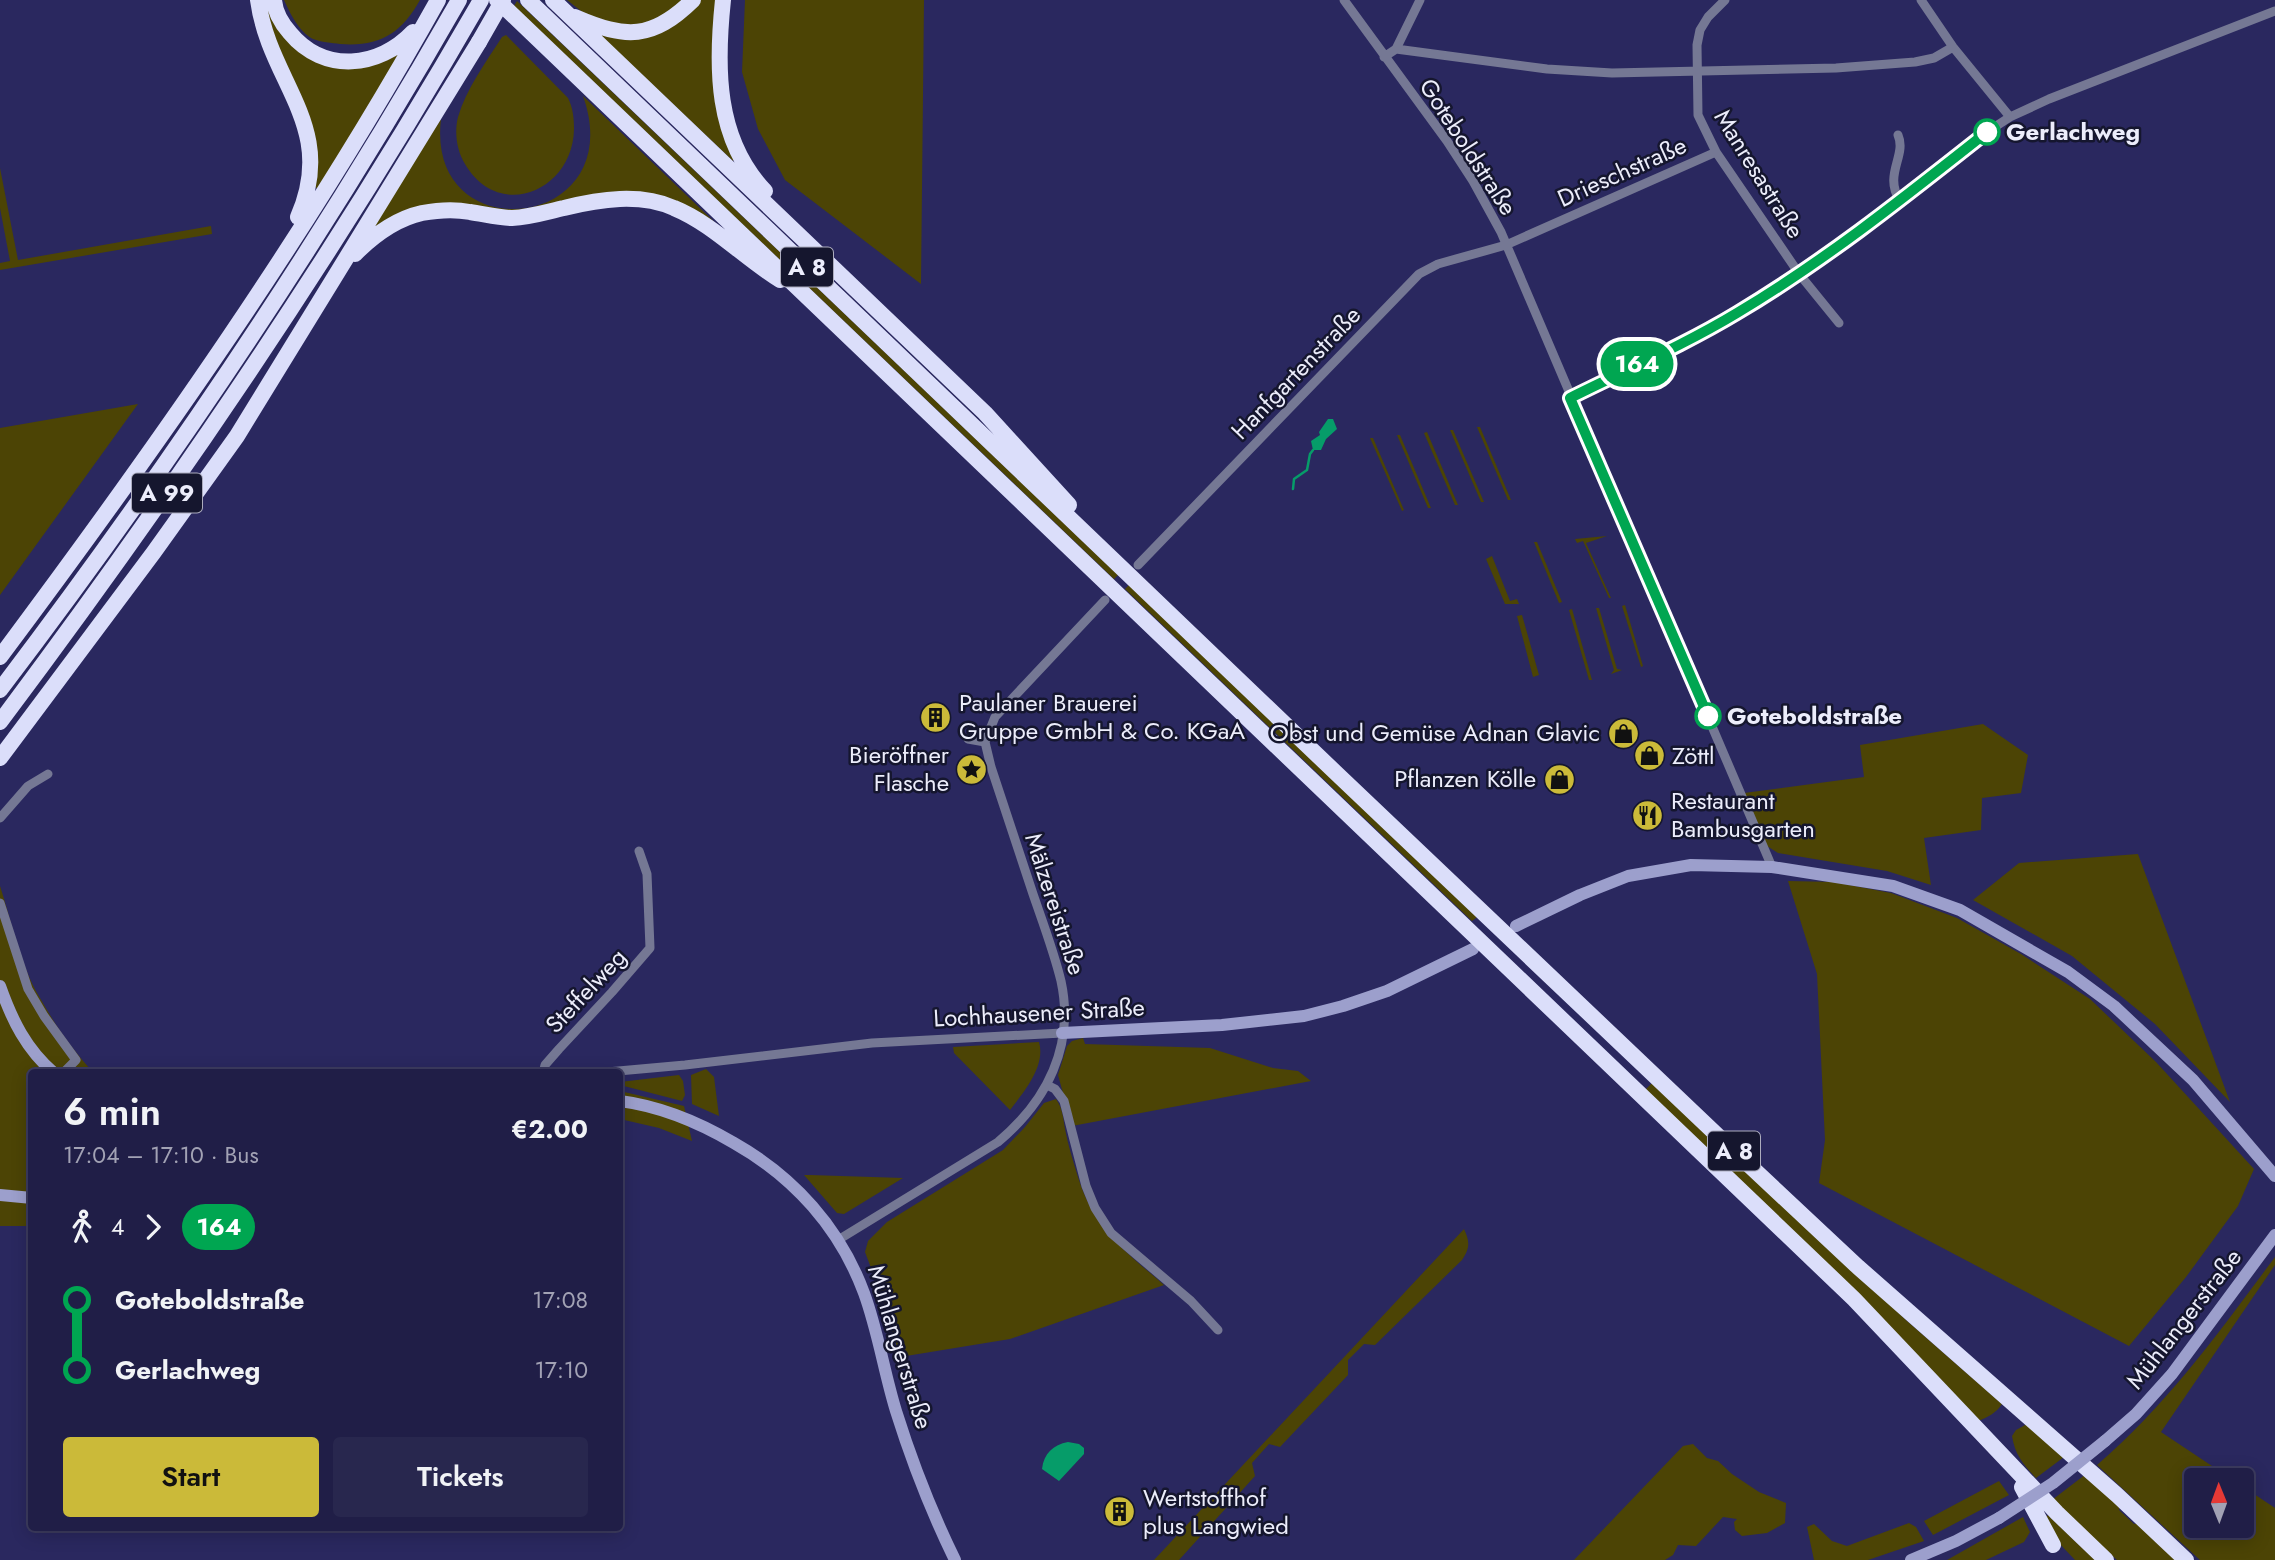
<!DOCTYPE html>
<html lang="en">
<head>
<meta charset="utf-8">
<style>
  :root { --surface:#201e47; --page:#28274e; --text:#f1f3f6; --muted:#a2a2b4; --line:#3d3c60; --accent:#cbba39 }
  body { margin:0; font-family:Jost,sans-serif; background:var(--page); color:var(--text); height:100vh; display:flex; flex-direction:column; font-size:26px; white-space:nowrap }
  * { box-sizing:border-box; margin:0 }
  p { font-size:23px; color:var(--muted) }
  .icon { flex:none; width:38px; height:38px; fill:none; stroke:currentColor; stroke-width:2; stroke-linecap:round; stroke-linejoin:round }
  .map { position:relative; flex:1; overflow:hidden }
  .panel { position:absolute; left:28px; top:1069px; width:595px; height:462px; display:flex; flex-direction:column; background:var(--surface); border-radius:7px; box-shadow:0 4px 18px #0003,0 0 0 2px var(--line) }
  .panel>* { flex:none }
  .badge { padding:0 14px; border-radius:23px; font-size:24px; line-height:46px }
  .needle { width:46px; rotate:359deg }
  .controls { position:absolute; left:2184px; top:1468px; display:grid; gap:14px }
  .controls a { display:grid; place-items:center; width:70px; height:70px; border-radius:7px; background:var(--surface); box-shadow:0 4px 18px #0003,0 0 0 2px var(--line); font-size:35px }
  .map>.badge { position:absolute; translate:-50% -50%; box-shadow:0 0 0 4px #fff }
  .legs { display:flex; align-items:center; gap:10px; height:77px; padding:0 35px; font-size:23px }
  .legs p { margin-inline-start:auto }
  .overview { display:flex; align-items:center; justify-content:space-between; height:119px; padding:0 35px }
  h1 { font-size:38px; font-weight:600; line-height:52px }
  .button { display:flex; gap:14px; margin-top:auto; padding:14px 35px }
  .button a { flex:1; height:80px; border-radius:7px; background:var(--accent); color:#111; font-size:28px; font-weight:600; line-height:80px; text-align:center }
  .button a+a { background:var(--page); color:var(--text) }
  ul { padding:0 35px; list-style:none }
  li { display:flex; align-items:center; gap:24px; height:70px; font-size:26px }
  li i { display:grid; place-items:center; width:10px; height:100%; margin:0 9px; background:currentColor }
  li i::after { content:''; width:18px; height:18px; margin:-9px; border:5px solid; border-radius:50%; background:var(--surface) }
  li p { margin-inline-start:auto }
  li:first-child i { background:linear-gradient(#0000 50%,currentColor 0) }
  li:last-child i { background:linear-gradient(currentColor 50%,#0000 0) }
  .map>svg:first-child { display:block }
  .green { fill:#4c4405 }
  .water { fill:#069c69 }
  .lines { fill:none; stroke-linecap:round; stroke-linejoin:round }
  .stream { stroke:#069c69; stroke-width:2.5 }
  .street { stroke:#757894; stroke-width:9 }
  .secondary { stroke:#9c9fcc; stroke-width:12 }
  .highway { stroke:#dbdefa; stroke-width:16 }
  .secondary-bridge { stroke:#9c9fcc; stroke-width:12 }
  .highway-bridge { stroke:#dbdefa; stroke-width:16 }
  .line-1-casing { stroke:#fff; stroke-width:16 }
  .line-1 { stroke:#00a651; stroke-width:10 }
  .stop-1-dot { fill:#fff; stroke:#00a651; stroke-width:3.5 }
  .labels { text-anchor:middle; stroke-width:5; stroke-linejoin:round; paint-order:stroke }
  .shield { fill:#15162e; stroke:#acacbe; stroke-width:2 }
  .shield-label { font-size:23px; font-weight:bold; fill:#ecedfb }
  .stop-label { font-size:24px; font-weight:bold; fill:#ecedfb; stroke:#15162e; text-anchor:start }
  .street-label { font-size:24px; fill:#ecedfb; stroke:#15162e }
  .poi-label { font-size:24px; fill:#ecedfb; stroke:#15162e; text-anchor:start }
</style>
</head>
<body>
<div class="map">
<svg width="2275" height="1560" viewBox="0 0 2275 1560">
  <rect width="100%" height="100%" fill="#2a285f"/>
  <!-- green -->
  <path class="green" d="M264 0H267L314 58 401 52 318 189 315 187C323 136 298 98 279 53 272 36 269 17 264 0Z
    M284 0H420C401 34 379 47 340 44 332 43 321 42 313 39 299 32 290 13 284 0Z
    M567 0H686L666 19 625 28 590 18Z
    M700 0H717L736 157 733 161 599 34 672 26 687 16Z
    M745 0H924L921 284 785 180 758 129 742 72Z
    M517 1 1118 575 1114 579 514 6Z
    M506 35 568 98C573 108 574 118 574 129 573 191 499 222 465 164 457 151 454 133 458 117 466 89 486 62 502 37Z
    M583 96 729 236 657 199 509 211 462 205 365 236 441 119C425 253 631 231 583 96Z
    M0 168 18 260 211 226 212 234 0 270V263L10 261 0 208Z
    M138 404 0 595V428Z
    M1477 427H1480L1511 500H1508Z
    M1450 430H1453L1484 502H1481Z
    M1427 432 1458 505H1455L1424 433Z
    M1397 435H1400L1431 508H1428Z
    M1370 438H1373L1404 510 1402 511Z
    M1607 536 1586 543 1611 598H1609L1583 541 1577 543 1575 539Z
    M1534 542H1537L1562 602 1559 603Z
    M1492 556 1510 601 1517 599 1519 604H1505L1486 559Z
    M1129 585 1477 917 1472 921 1125 589Z
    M1625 605 1643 666 1641 667 1622 606Z
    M1596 608H1599L1617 669 1622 670 1611 674 1614 670Z
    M1572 609 1592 680H1589L1569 610Z
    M1522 615 1539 675 1533 677 1517 616Z
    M1983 724 2028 755 2021 793 1982 798 1981 830 1924 838 1931 885 1887 871 1778 853 1767 846 1744 793 1864 777 1860 745Z
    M2138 854 2230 1102 2155 1024 2072 956 1973 900 2019 863Z
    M1788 881 1834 882 1891 893 1957 918 2021 954 2090 999 2156 1062 2254 1169 2238 1206 2186 1277 2129 1346 1819 1183 1825 1140 1817 974Z
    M0 886C12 923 20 965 40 998 55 1025 73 1051 94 1073H32L31 1226H0Z
    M1083 1038 1085 1044 1210 1048 1273 1068 1298 1071 1311 1081 1072 1126 1058 1075 1067 1046 1072 1041Z
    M1039 1042C1046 1066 1024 1092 1010 1110L954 1053 953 1047Z
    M706 1069 714 1077 719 1116 692 1104 691 1075Z
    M679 1075 683 1081 685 1095 682 1101 620 1085V1082Z
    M1654 1081 1907 1321 2002 1404C1996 1413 1988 1417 1978 1421L1645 1090Z
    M620 1091 684 1106 692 1141 659 1128 620 1119Z
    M1056 1099C1063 1109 1063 1118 1065 1129 1068 1145 1073 1161 1078 1177 1094 1229 1125 1251 1164 1285L1010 1339 900 1357 882 1297 865 1252 868 1241 887 1222 1003 1150 1025 1127 1044 1103Z
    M804 1175H810L903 1178 844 1214 837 1213Z
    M1464 1229C1470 1242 1470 1248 1462 1260L1375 1345 1364 1344 1348 1360V1375L1280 1447 1269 1444 1252 1463 1255 1476 1179 1560H1154Z
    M2275 1257V1265L2161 1432 2233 1480H2196V1526H2242V1486L2275 1508V1560H2200L2097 1465C2167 1405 2220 1331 2275 1257Z
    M2027 1424 2064 1457 2036 1478C2023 1464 2015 1455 2012 1436L2016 1430Z
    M1693 1444 1707 1458 1718 1461 1732 1474 1759 1492 1786 1503 1785 1523 1767 1533 1742 1536 1735 1530 1734 1522 1737 1519 1723 1517 1696 1546 1678 1545 1673 1555 1665 1560H1574L1683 1446Z
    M2086 1474 2120 1505 2119 1510 2134 1524 2138 1523 2178 1560H2117L2052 1500Z
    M1999 1481 2009 1495 1933 1535 1924 1521Z
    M2048 1515 2095 1560H2075L2058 1542 2045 1518Z
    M2023 1517 2030 1532 2024 1542 1986 1560H1947Z
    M1909 1523 1916 1527 1924 1541 1868 1560H1814L1807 1527 1814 1524 1832 1541 1847 1546Z"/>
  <!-- water -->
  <path class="water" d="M1328 419H1333L1337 429 1326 439 1321 450H1313L1311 441 1320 435 1319 432Z
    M1068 1442 1079 1444 1084 1448V1454L1059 1481 1042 1469C1044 1453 1053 1445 1068 1442Z"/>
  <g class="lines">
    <!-- stream -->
    <path class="stream" d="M1293 489 1294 479 1307 470 1310 454 1313 450"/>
    <!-- street -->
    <path class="street" d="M1344 0 1447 141 1473 181 1501 232 1772 867
      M1725 0 1708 17 1700 30 1697 45 1698 115 1716 152 1800 275 1839 323
      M1921 0 1953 47 2010 117
      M1396 49 1547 69 1612 73 1836 68 1915 62 1934 58 1953 47
      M1384 57 1396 49 1420 0
      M1898 135C1907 156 1883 174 1900 201
      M1570 398 1734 315 1800 275 1900 201 1987 132 2010 117 2049 99 2275 11
      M1138 565 1419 274 1438 264 1506 245 1716 152
      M968 739 985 742
      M0 818 28 786 48 774
      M0 903 28 989 44 1016 76 1060 63 1073
      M543 1073 545 1065 559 1049 612 992 650 948 647 874 639 851
      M596 1073 685 1065 872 1043 1062 1033
      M1047 1085 1055 1089 1064 1101 1086 1186 1095 1208 1111 1233 1191 1301 1218 1330
      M838 1240 998 1142C1047 1101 1075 1046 1061 981 1054 952 1043 923 1033 894 1019 852 1005 809 991 767L985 742 995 717 1105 600"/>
    <!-- secondary -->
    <path class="secondary" d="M1516 926 1580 895 1628 876 1691 865 1772 867 1893 886 1960 910 2068 972 2114 1006 2193 1080 2275 1176
      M0 986C12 1020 26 1049 54 1073
      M1062 1033 1222 1025 1304 1016 1343 1006 1387 991 1473 949
      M620 1101C659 1106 700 1123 734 1143 794 1177 840 1228 864 1293 878 1331 884 1372 896 1411 912 1462 932 1513 955 1560
      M0 1195 32 1198
      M2105 1441 2136 1414 2172 1374 2275 1235
      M1911 1560 1956 1541 1999 1518"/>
    <!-- highway -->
    <path class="highway" d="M258 0C269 83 338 126 298 217
      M274 0C275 13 282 24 290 33 324 74 379 68 413 32
      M497 0 1854 1299 2057 1513 2106 1560
      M528 0 1335 772 1717 1135 1858 1267 2117 1495 2186 1560
      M553 0 985 413 1069 505
      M723 0C716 66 715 139 765 191
      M575 17C626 39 652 40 693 0
      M355 254C374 235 395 219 422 213 438 210 455 209 470 212 484 214 498 218 512 218 531 217 546 212 564 208 600 199 640 193 674 208 713 224 744 258 780 280
      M0 657C157 447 310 230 438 0
      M0 690C167 470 322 240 459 0
      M0 722C174 490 337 251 481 0
      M0 758 154 552 237 436 479 42
      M2022 1487 2053 1545"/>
    <!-- secondary-bridge -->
    <path class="secondary-bridge" d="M1999 1518 2053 1483 2105 1441"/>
    <!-- highway-bridge -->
    <path class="highway-bridge" d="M479 42 503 0"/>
  </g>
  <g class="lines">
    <defs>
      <path id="line-1" d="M1708 716 1570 398C1626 370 1684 345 1737 313 1826 260 1906 196 1987 132"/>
    </defs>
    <!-- line-1 casing -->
    <use href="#line-1" class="line-1-casing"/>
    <!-- line-1 -->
    <use href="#line-1" class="line-1"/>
  </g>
  <!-- icons -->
  <defs>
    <symbol id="building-disc" viewBox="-11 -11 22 22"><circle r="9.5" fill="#cbba39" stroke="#15162e"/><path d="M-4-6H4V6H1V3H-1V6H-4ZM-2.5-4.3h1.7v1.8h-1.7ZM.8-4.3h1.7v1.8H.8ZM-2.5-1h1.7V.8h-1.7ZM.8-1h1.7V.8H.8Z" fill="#111"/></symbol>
    <symbol id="shop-disc" viewBox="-11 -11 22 22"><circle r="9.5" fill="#cbba39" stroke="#15162e"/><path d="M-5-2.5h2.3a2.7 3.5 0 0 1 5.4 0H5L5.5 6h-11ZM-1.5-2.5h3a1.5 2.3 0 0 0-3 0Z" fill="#111"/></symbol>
    <symbol id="sight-disc" viewBox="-11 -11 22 22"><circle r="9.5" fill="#cbba39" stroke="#15162e"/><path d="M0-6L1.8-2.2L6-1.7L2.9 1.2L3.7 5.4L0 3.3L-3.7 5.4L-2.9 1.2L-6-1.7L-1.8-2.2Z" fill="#111"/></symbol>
    <symbol id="restaurant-disc" viewBox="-11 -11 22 22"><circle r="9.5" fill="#cbba39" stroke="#15162e"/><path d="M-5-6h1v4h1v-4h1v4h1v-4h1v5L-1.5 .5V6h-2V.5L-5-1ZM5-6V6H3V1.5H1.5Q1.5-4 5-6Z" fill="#111"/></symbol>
  </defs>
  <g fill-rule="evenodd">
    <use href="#building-disc" x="918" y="700" width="35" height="35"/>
    <use href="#shop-disc" x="1606" y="716" width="35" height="35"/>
    <use href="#shop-disc" x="1632" y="738" width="35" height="35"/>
    <use href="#sight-disc" x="954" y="752" width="35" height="35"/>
    <use href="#shop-disc" x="1542" y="762" width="35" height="35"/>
    <use href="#restaurant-disc" x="1630" y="798" width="35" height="35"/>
    <use href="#building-disc" x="1102" y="1494" width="35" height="35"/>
  </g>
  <!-- markers -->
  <g class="stop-1-dot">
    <circle cx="1987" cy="132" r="12"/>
    <circle cx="1708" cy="716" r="12"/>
  </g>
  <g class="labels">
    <!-- shield labels -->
    <g class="shield">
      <rect x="781" y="247.5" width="52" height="39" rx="5"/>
      <rect x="132" y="473.5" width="70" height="39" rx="5"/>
      <rect x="1708" y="1131.5" width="52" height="39" rx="5"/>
    </g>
    <g class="shield-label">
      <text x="807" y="275">A 8</text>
      <text x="167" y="501">A 99</text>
      <text x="1734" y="1159">A 8</text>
    </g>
    <!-- stop labels -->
    <g class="stop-label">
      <text x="2006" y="140">Gerlachweg</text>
      <text x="1727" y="724">Goteboldstraße</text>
    </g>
    <!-- street labels -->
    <g class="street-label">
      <text transform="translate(1468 147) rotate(57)" y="8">Goteboldstraße</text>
      <text transform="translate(1622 172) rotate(-24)" y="8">Drieschstraße</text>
      <text transform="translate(1759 174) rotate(58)" y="8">Manresastraße</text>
      <text transform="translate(1296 373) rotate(-46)" y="8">Hanfgartenstraße</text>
      <text transform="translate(1055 904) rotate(72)" y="8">Mälzereistraße</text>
      <text transform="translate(586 991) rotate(-47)" y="8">Steffelweg</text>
      <text transform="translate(1039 1013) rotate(-3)" y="8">Lochhausener Straße</text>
      <text transform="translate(2184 1319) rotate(-52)" y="8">Mühlangerstraße</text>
      <text transform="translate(900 1347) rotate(73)" y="8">Mühlangerstraße</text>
    </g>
    <!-- poi labels -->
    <g class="poi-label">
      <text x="959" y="711">Paulaner Brauerei<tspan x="959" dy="28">Gruppe GmbH &amp; Co. KGaA</tspan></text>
      <text x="1600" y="741" text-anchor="end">Obst und Gemüse Adnan Glavic</text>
      <text x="949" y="763" text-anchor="end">Bieröffner<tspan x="949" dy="28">Flasche</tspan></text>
      <text x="1672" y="764">Zöttl</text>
      <text x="1536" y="787" text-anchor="end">Pflanzen Kölle</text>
      <text x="1671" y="809">Restaurant<tspan x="1671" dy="28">Bambusgarten</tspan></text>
      <text x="1143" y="1506">Wertstoffhof<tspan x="1143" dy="28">plus Langwied</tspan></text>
    </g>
  </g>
</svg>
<div class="controls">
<a><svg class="needle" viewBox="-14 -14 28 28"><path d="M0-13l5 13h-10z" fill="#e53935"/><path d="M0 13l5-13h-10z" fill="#a2a2b4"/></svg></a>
</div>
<b class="badge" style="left:1637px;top:364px;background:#00a651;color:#fff">164</b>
<section class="panel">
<div class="overview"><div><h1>6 min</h1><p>17:04 – 17:10 · Bus</p></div><b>€2.00</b></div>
<div class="legs"><svg class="icon" aria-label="walk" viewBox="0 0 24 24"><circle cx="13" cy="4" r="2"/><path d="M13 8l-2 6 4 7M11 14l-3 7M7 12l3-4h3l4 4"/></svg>4<svg class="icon" aria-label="forward" viewBox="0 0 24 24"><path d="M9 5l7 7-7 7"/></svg><b class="badge" style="background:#00a651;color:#fff">164</b></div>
<ul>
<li><i style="color:#00a651"></i><b>Goteboldstraße</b><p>17:08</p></li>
<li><i style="color:#00a651"></i><b>Gerlachweg</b><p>17:10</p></li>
</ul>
<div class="button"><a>Start</a><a>Tickets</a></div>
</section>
</div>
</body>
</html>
